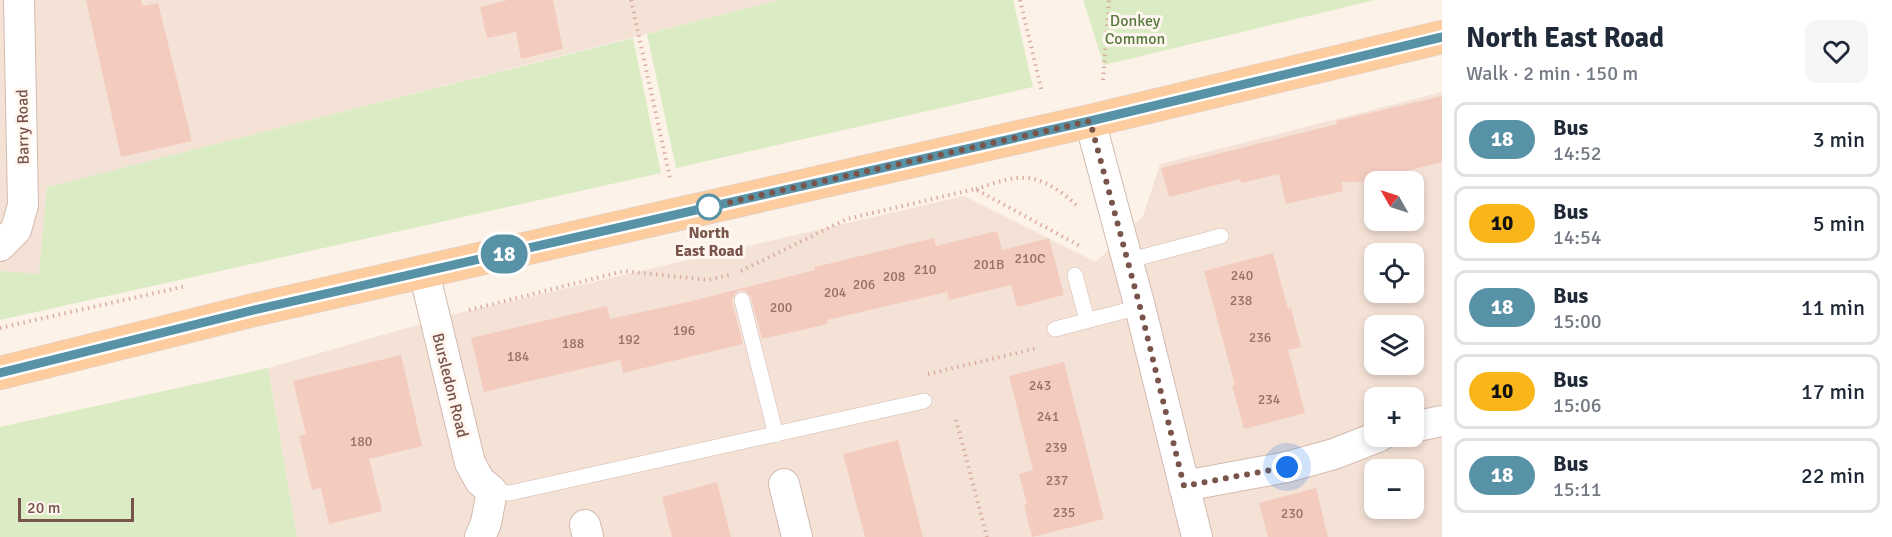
<!DOCTYPE html>
<html lang="en">
<head>
<meta charset="utf-8">
<style>
  :root { --surface:#fff; --page:#f6f6f7; --text:#1f2937; --muted:#747a83; --line:#e0e1e3 }
  body { margin:0; font-family:Signika,sans-serif; background:var(--page); color:var(--text); height:100vh; display:flex; flex-direction:column; font-size:22px; white-space:nowrap }
  * { box-sizing:border-box; margin:0 }
  p { font-size:20px; color:var(--muted) }
  .icon { flex:none; width:33px; height:33px; fill:none; stroke:currentColor; stroke-width:2; stroke-linecap:round; stroke-linejoin:round }
  .map { position:relative; flex:1; overflow:hidden }
  .sheet { display:flex; flex-direction:column; background:var(--surface); width:450px }
  .sheet>* { flex:none }
  .badge { padding:0 12px; border-radius:20px; font-size:21px; line-height:39px }
  .needle { width:39px; rotate:309deg }
  .buttons { position:absolute; left:1364px; top:171px; display:grid; gap:12px }
  .buttons a { display:grid; place-items:center; width:60px; height:60px; border-radius:12px; background:var(--surface); box-shadow:0 3px 9px #0003; font-size:30px }
  .scale { position:absolute; left:18px; bottom:15px; width:116px; box-sizing:border-box; padding-left:6px; border:3px solid #79544a; border-top:0; font-size:16px; line-height:21px; white-space:nowrap; color:#79544a; -webkit-text-stroke:4px #fff6ef; paint-order:stroke }
  .you { position:absolute; width:30px; height:30px; margin:-15px; border:4px solid #fff; border-radius:50%; background:#1a73e8; box-shadow:0 0 0 9px #1a73e833 }
  .map>.badge { position:absolute; translate:-50% -50%; box-shadow:0 0 0 3px #fff }
  .round { display:grid; place-items:center; flex:none; width:63px; height:63px; border-radius:12px; background:var(--page) }
  .head { display:flex; align-items:center; justify-content:space-between; height:102px; padding:0 24px }
  h1 { font-size:28px; font-weight:700; line-height:45px }
  ul { padding:0; list-style:none }
  li { display:flex; align-items:center; gap:18px; height:75px; margin:0 12px 9px; padding:0 12px; border:3px solid var(--line); border-radius:12px }
  li div { flex:1 }
  li b { display:block; font-size:22px }
  li em { font-style:normal }
  li .badge { min-width:66px; font-weight:700; text-align:center }
  main { display:flex; flex:1; min-height:0 }
  .map>svg:first-child { display:block }
  .residential { fill:#f5e2d6; fill-rule:evenodd }
  .green { fill:#dbecc5 }
  .building { fill:#f3ccbf }
  .lines { fill:none; stroke-linecap:round; stroke-linejoin:round }
  .lane-casing { stroke:#d3baaf; stroke-width:16 }
  .street-casing { stroke:#d3baaf; stroke-width:32 }
  .primary-casing { stroke:#d9cfcc; stroke-width:34 }
  .path { stroke:#d9aea1; stroke-width:4; stroke-dasharray:1.5 4.5; stroke-linecap:butt }
  .lane { stroke:#fff; stroke-width:15 }
  .street { stroke:#fff; stroke-width:30 }
  .primary { stroke:#fdcc9f; stroke-width:33 }
  .line-casing { stroke:#fff; stroke-width:14 }
  .line { stroke:#5892a7; stroke-width:9 }
  .walk { stroke:#79544a; stroke-width:6; stroke-dasharray:0 10.8 }
  .stop-dot { fill:#fff; stroke:#5892a7; stroke-width:3 }
  .labels { text-anchor:middle; stroke-width:6; stroke-linejoin:round; paint-order:stroke }
  .number-label { font-size:14px; fill:#987267 }
  .park-label { font-size:16px; fill:#58793f; stroke:#fff6ef }
  .street-label { font-size:16px; fill:#79544a; stroke:#fff6ef }
  .stop-label { font-size:16px; font-weight:bold; fill:#79544a; stroke:#fff6ef }
</style>
</head>
<body>
<main>
<div class="map">
<svg width="1442" height="537" viewBox="0 0 1442 537">
  <rect width="100%" height="100%" fill="#fdf2e8"/>
  <!-- residential -->
  <path class="residential" d="M0 0H779L48 187 39 275 0 271Z
    M1442 92V537H297L268 368 455 314 964 196 1096 262 1143 216 1160 164ZM1374 182H1413V220H1374ZM1374 254H1413V292H1374ZM1374 326H1413V364H1374ZM1374 398H1413V436H1374ZM1374 470H1413V508H1374Z"/>
  <!-- green -->
  <path class="green" d="M779 0H1013L1033 87 676 168 647 34Z
    M1083 0H1375L1104 65Z
    M633 38 661 173 0 320V271L39 274 47 187Z
    M268 368 297 537H0V427Z"/>
  <!-- building -->
  <path class="building" d="M86 0H141L143 6 158 3 192 141 121 157Z
    M508 0H553L563 49 521 59 516 32 487 38 480 7Z
    M1442 96V162L1399 173 1400 182H1341L1343 191 1286 204 1279 174 1241 183 1240 179 1169 197 1161 168 1337 124 1336 121Z
    M997 231 1002 250 1049 238 1064 295 1017 307 1011 285 949 300 947 292 827 320 828 324 762 339 751 297 745 291 740 290 735 293 732 302 743 344 623 373 620 360 484 392 471 338 607 306 610 319 692 301 815 270V267L934 238 936 246Z
    M1273 253 1288 309 1291 308 1301 347 1288 350 1305 413 1244 429 1232 385H1235L1204 271Z
    M401 355 422 446 369 459 382 511 329 524 321 488 312 490 299 436 306 434 293 381Z
    M1064 362 1104 519 1032 537 1024 505 1027 504 1019 474 1033 470 1009 376Z
    M898 440 923 537H865L843 454Z
    M717 482 731 537H672L662 497Z
    M1316 488 1328 537H1268L1259 503Z"/>
  <g class="lines">
    <defs>
      <path id="lane" d="M1127 261 1221 236
        M1075 275 1087 320
        M742 300 776 435
        M1055 329 1140 307
        M492 491 510 493 924 401"/>
      <path id="street" d="M1090 121 1140 307 1197 537
        M0 246 16 230 23 205 19 0
        M424 272 470 463 480 481 492 491 486 523 480 537
        M1413 427 1442 421
        M784 484 797 537
        M1184 486 1287 467 1334 454 1380 436
        M585 525 588 537"/>
      <path id="primary" d="M0 373 254 310 1090 121 1442 37"/>
    </defs>
    <!-- lane casing -->
    <use href="#lane" class="lane-casing"/>
    <!-- street casing -->
    <use href="#street" class="street-casing"/>
    <!-- primary casing -->
    <use href="#primary" class="primary-casing"/>
    <!-- path -->
    <path class="path" d="M631 0 670 178
      M1020 0 1042 92
      M1103 80 1109 0
      M976 189C989 185 1004 179 1017 178 1040 175 1061 191 1076 205
      M741 271 847 219 975 189 1082 247
      M469 310 624 271 708 280 729 275
      M0 328 186 286
      M928 374 1038 348
      M956 420 987 537"/>
    <!-- lane -->
    <use href="#lane" class="lane"/>
    <!-- street -->
    <use href="#street" class="street"/>
    <!-- primary -->
    <use href="#primary" class="primary"/>
  </g>
  <g class="lines">
    <defs>
      <path id="line" d="M0 373 254 310 1090 121 1442 37"/>
    </defs>
    <!-- line casing -->
    <use href="#line" class="line-casing"/>
    <!-- line -->
    <use href="#line" class="line"/>
    <!-- walk -->
    <path class="walk" d="M709 207 1090 121 1140 307 1184 486 1287 467"/>
  </g>
  <!-- markers -->
  <circle class="stop-dot" cx="709" cy="207" r="12"/>
  <g class="labels">
    <!-- number labels -->
    <g class="number-label">
      <text x="1030" y="263">210C</text>
      <text x="989" y="269">201B</text>
      <text x="925" y="274">210</text>
      <text x="1242" y="280">240</text>
      <text x="894" y="281">208</text>
      <text x="864" y="289">206</text>
      <text x="835" y="297">204</text>
      <text x="1241" y="305">238</text>
      <text x="781" y="312">200</text>
      <text x="684" y="335">196</text>
      <text x="1260" y="342">236</text>
      <text x="629" y="344">192</text>
      <text x="573" y="348">188</text>
      <text x="518" y="361">184</text>
      <text x="1040" y="390">243</text>
      <text x="1269" y="404">234</text>
      <text x="1048" y="421">241</text>
      <text x="361" y="446">180</text>
      <text x="1056" y="452">239</text>
      <text x="1057" y="485">237</text>
      <text x="1064" y="517">235</text>
      <text x="1292" y="518">230</text>
    </g>
    <!-- park labels -->
    <g class="park-label">
      <text x="1135" y="26">Donkey<tspan x="1135" dy="18">Common</tspan></text>
    </g>
    <!-- street labels -->
    <g class="street-label">
      <text transform="translate(22 127) rotate(-91)" y="6">Barry Road</text>
      <text transform="translate(451 385) rotate(76)" y="6">Bursledon Road</text>
    </g>
    <!-- stop labels -->
    <g class="stop-label">
      <text x="709" y="238">North<tspan x="709" dy="18">East Road</tspan></text>
    </g>
  </g>
</svg>
<div class="buttons">
<a><svg class="needle" viewBox="-14 -14 28 28"><path d="M0-13l5 13h-10z" fill="#e53935"/><path d="M0 13l5-13h-10z" fill="#747a83"/></svg></a>
<a><svg class="icon" aria-label="locate" viewBox="0 0 24 24"><circle cx="12" cy="12" r="6"/><path d="M12 2v4M12 18v4M2 12h4M18 12h4"/></svg></a>
<a><svg class="icon" aria-label="layers" viewBox="0 0 24 24"><path d="M12 4l9 5-9 5-9-5zM3 14l9 5 9-5"/></svg></a>
<a>+</a>
<a>−</a>
</div>
<div class="scale">20 m</div>
<div class="you" style="left:1287px;top:467px"></div>
<b class="badge" style="left:504px;top:254px;background:#5892a7;color:#fff">18</b>
</div>
<section class="sheet">
<div class="head"><div><h1>North East Road</h1><p>Walk · 2 min · 150 m</p></div><a class="round"><svg class="icon" aria-label="heart" viewBox="0 0 24 24"><path d="M12 20l-8-8c-3-5 5-10 8-4 3-6 11-1 8 4z"/></svg></a></div>
<ul>
<li><span class="badge" style="background:#5892a7;color:#fff">18</span><div><b>Bus</b><p>14:52</p></div><em>3 min</em></li>
<li><span class="badge" style="background:#f9b61a;color:#111">10</span><div><b>Bus</b><p>14:54</p></div><em>5 min</em></li>
<li><span class="badge" style="background:#5892a7;color:#fff">18</span><div><b>Bus</b><p>15:00</p></div><em>11 min</em></li>
<li><span class="badge" style="background:#f9b61a;color:#111">10</span><div><b>Bus</b><p>15:06</p></div><em>17 min</em></li>
<li><span class="badge" style="background:#5892a7;color:#fff">18</span><div><b>Bus</b><p>15:11</p></div><em>22 min</em></li>
</ul>
</section>
</main>
</body>
</html>
